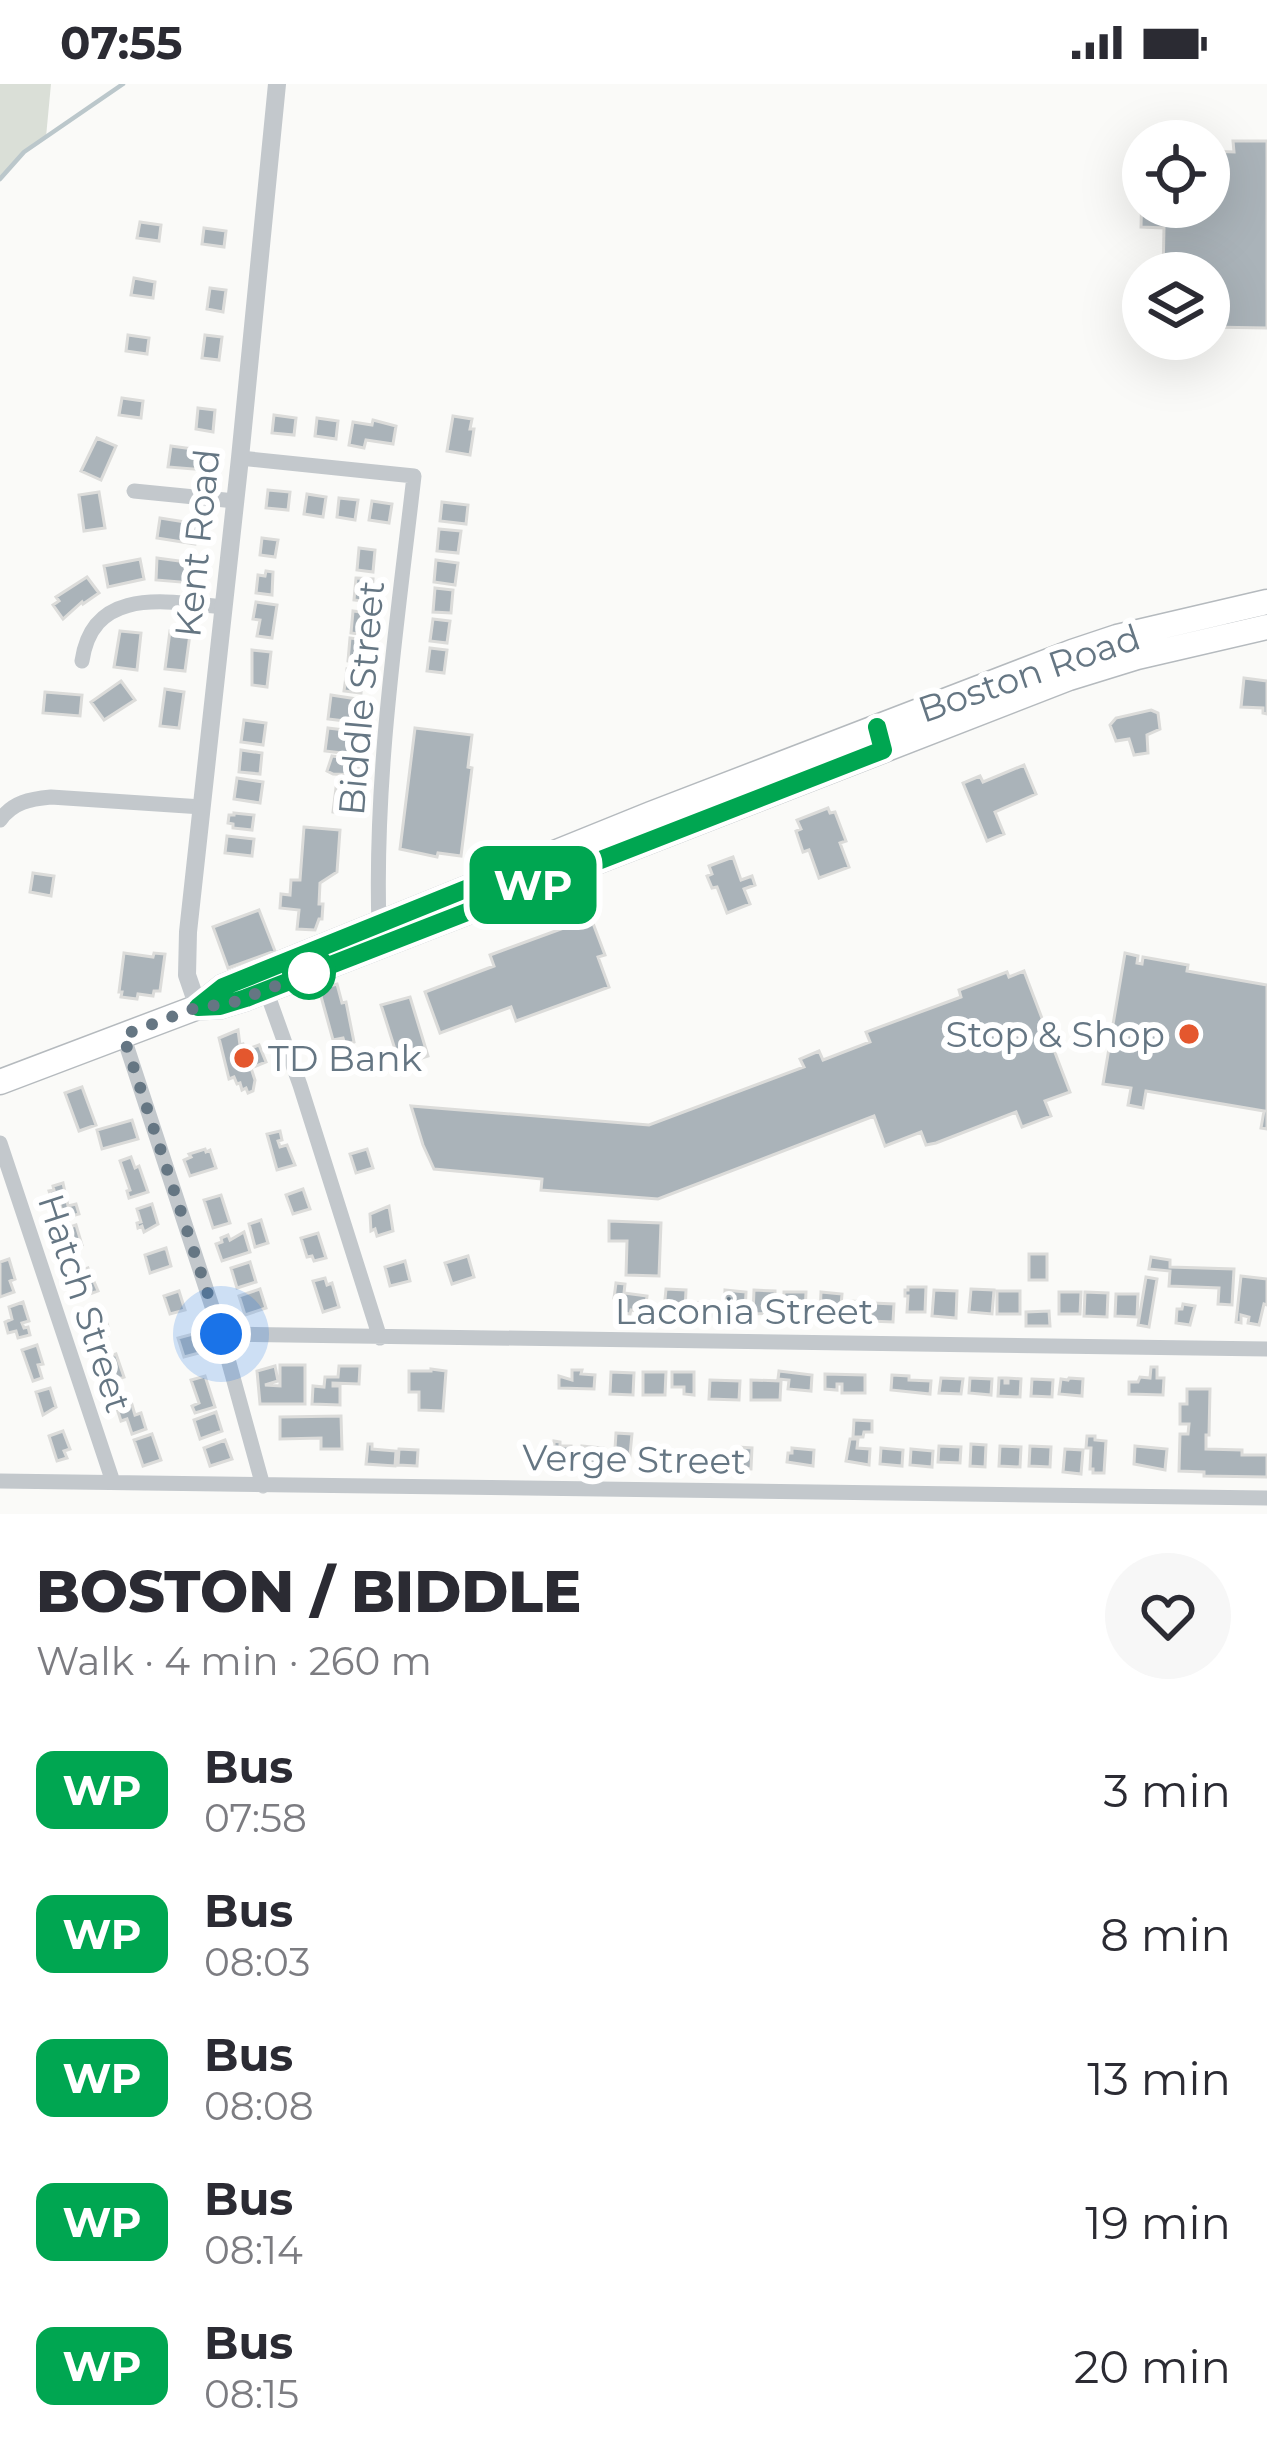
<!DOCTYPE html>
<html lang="en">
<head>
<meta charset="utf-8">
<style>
  :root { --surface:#fff; --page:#f7f7f7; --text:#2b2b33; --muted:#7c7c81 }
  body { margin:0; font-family:Montserrat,sans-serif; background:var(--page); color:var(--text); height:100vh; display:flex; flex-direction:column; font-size:45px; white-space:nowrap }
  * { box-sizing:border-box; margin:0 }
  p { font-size:39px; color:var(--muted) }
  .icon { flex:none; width:66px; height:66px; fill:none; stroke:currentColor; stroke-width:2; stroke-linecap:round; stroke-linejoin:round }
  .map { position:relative; height:1430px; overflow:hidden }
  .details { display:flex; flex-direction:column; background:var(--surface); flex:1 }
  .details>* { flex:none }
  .badge { padding:0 24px; border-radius:18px; font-size:42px; line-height:78px }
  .buttons { position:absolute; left:1122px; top:36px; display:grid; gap:24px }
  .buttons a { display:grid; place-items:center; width:108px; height:108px; border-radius:50%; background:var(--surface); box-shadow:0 12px 48px #0002; font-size:60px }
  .you { position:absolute; width:60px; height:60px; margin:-30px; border:9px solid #fff; border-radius:50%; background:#1a73e8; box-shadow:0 0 0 18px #1a73e833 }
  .map>.badge { position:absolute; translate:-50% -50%; box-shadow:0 0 0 6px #fff }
  .round { display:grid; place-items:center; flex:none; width:126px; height:126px; border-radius:63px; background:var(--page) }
  .head { display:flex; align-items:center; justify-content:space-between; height:204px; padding:0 36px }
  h1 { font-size:57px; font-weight:800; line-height:90px }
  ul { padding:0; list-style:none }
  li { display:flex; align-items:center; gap:36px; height:144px; padding:0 36px }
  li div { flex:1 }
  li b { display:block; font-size:45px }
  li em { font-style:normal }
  li .badge { min-width:132px; font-weight:700; text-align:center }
  .status { display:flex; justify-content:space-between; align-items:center; height:84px; padding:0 60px; background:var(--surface); direction:ltr }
  .status svg { height:33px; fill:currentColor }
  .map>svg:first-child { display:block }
  .green { fill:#dadfd7 }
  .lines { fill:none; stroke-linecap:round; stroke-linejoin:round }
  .stream { stroke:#bbc7cb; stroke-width:4.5 }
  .building { fill:#aab3b9; stroke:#dcdcda; stroke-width:3 }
  .primary-casing { stroke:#b5babe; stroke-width:27 }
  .minor { stroke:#c3c8cc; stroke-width:15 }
  .tertiary { stroke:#c3c8cc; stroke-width:18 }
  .primary { stroke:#fff; stroke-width:24 }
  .line-casing { stroke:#fff; stroke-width:27 }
  .line { stroke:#00a651; stroke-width:18 }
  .walk { stroke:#657683; stroke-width:12; stroke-dasharray:0 21.6 }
  .stop-dot { fill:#fff; stroke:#00a651; stroke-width:6 }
  .poi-dot { fill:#e4572e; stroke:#fff; stroke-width:4.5 }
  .labels { text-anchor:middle; stroke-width:12; stroke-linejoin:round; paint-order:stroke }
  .street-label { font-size:36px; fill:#657683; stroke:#fff }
  .poi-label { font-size:36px; fill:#657683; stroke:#fff; text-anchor:end }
</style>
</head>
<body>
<div class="status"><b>07:55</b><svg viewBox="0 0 49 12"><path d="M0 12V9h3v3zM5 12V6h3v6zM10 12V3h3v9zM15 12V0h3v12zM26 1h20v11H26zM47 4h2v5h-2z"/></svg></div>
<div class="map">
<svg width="1267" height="1430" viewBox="0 0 1267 1430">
  <rect width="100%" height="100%" fill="#fafaf8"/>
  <!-- green -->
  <path class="green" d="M0 0H51L46 53 25 67 0 96Z"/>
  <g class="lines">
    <!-- stream -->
    <path class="stream" d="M0 95 24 68 123 0"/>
  </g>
  <!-- building -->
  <path class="building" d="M1233 57H1267V244L1209 243V189H1163L1164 144 1141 143 1143 67V123H1209V67L1234 68Z
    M140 138 161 141 159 157 137 154Z
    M204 144 226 147 224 163 202 160Z
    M134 194 155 198 153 214 131 211Z
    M210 204 226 206 223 228 207 225Z
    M128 251 149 254 147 270 126 267Z
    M205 251 222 253 219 276 202 274Z
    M122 314 143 317 141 334 119 331Z
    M198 324 215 326 213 348 196 345Z
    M274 331 296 334 294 351 272 349Z
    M453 332 472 335 470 345H474L470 371 447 367Z
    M317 334 338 337 336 355 315 352Z
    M373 336 396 342 393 360 366 356 364 364 349 361 353 338 372 341Z
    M97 354 116 362 101 396 81 387Z
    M171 362 208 367 205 386 168 383Z
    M268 406 290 408 288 426 266 424Z
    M99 408 105 444 84 447 79 411Z
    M307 410 326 413 323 433 304 430Z
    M339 414 358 416 355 436 337 433Z
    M372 417 392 420 389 439 369 436Z
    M442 418 468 421 466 440 440 437Z
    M160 434 198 440 195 460 157 454Z
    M439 445 461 447 458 469 437 467Z
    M262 454 278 456 275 473 260 471Z
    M359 464 375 466 373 488 357 486Z
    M157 474 194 479 192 499 156 496Z
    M140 475 144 495 108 503 104 482Z
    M436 476 458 479 455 501 434 498Z
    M266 487 273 488 272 511 256 509 258 491 265 492Z
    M87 493 99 509 83 520 82 518 63 535 53 521 59 517 56 513Z
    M356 494 373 495 371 518 354 516Z
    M435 504 453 506 451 529 433 528Z
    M256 518 277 521 272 554 257 552 260 536 253 535Z
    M353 527 370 529 367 551 351 549Z
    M433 535 450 537 447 559 430 557Z
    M120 547 141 549 137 586 114 583Z
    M170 547 190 550 185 587 165 585Z
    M350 554 366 556 364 579 348 577Z
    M430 564 447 566 444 589 427 587Z
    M252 566 271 568 267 603 252 601Z
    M347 585 363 587 361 609 344 607Z
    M1244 594 1267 597V630L1263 629V624L1241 623Z
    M121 597 135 616 104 636 91 618Z
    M165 605 184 608 179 644 160 642Z
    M45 608 82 611 80 632 43 629Z
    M331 611 357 615 354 638 328 635Z
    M1151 626 1158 629 1160 645 1147 651 1148 669 1134 671 1129 655 1116 657 1110 641 1116 634Z
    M244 636 266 639 263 661 241 658Z
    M328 644 353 647 351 670 325 667Z
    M415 644 472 651 468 683 472 684 461 772 438 769 437 773 400 765Z
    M241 666 262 669 260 690 239 688Z
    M332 672 355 675V680L359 681 358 691 333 690 327 687Z
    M1024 681 1036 710 995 728 1004 750 987 757 963 699 980 692 983 698Z
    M237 694 263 698 260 719 234 715Z
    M336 704 357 707 355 731 333 728Z
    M828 724 830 729 835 728 846 757 840 759 849 783 819 794 809 766 803 768 796 747 801 745 797 736Z
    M234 729 254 731 252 746 233 744V740L228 739 229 731H234Z
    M304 743 340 746 337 788 320 799 319 820H323L322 835H319L315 846 297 845 299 826 280 824 281 810 290 811 291 796H300Z
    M227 752 254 755 252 772 225 769Z
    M733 773 741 796 752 792 755 801 744 805 750 820 727 829 717 803 712 804 707 792 712 790 709 782Z
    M33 789 54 792 51 812 30 808Z
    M259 826 275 867 228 884 213 843Z
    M591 834 605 871 598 873 609 903 516 937 511 923 440 949 425 908 494 882 490 871Z
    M124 869 153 873 154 869 165 870 160 907H154L153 912 138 910 137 915 121 913 122 908H119Z
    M1125 869 1138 872 1137 879 1142 880 1143 873 1188 881 1187 887 1267 901V1045L1261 1044 1264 1027 1146 1007 1143 1024 1128 1021 1131 1004 1103 1000Z
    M1024 887 1070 1008 1045 1017 1051 1032 1022 1043 1016 1028 936 1059 926 1061 921 1048 885 1062 874 1032 658 1115 541 1106 542 1095 434 1085 423 1061 411 1022 649 1041 804 983 800 975 819 967 823 976 870 958 866 948 961 913 959 906 1007 888 1009 893Z
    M337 900 342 919 346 918 354 958 345 961 343 954 333 956 319 905Z
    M410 913 428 972 400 981 381 921Z
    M238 946 240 961 243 960 245 966 259 961 266 978 251 984 255 996 253 1007 248 1009 246 1004 242 1006 240 999 237 1000 234 993 229 995 219 954Z
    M82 1003 96 1041 79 1047 65 1009Z
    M132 1036 138 1055 102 1065 97 1046Z
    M280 1047 282 1056 278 1057 280 1063 287 1061 295 1081 277 1086 267 1050Z
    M205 1065 206 1068 210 1066 216 1084 190 1092 184 1076 191 1073 189 1070Z
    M367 1065 373 1084 356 1089 350 1070Z
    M131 1073 135 1084 139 1082 148 1108 129 1114 127 1107 130 1106 120 1077Z
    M63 1099 68 1122 76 1120 79 1130 64 1134 60 1121 54 1123 49 1107 54 1106 53 1102Z
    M303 1105 310 1125 293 1130 286 1111Z
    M221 1111 230 1139 213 1144 204 1116Z
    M152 1120 158 1140 144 1148 142 1142 138 1144 137 1139 141 1138 137 1125Z
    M389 1122 393 1147 377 1152 375 1145 371 1147 370 1130Z
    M261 1136 268 1159 255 1163 249 1140Z
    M609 1137 661 1139 659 1192 626 1191 627 1157H609Z
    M76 1141 82 1161 67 1166 61 1146Z
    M244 1148 250 1168 222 1177 216 1160 222 1158 221 1154 228 1151 230 1156Z
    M318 1149 326 1174 314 1177 312 1172 307 1173 301 1154Z
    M166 1164 171 1182 150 1189 145 1171Z
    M1029 1170H1047V1196H1029Z
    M468 1172 474 1193 452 1200 445 1179Z
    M1151 1173 1170 1176V1183L1234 1185 1232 1221 1218 1220 1219 1204 1169 1202 1170 1187 1149 1185Z
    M9 1175 15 1195 10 1197 14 1208 0 1213V1178Z
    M405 1177 410 1197 390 1202 385 1183Z
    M250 1178 256 1198 237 1204 231 1184Z
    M88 1184 98 1207 87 1211 85 1206 80 1208 74 1189Z
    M1241 1192 1267 1195V1221L1264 1220 1259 1241 1248 1239 1249 1233 1241 1231V1239L1236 1238Z
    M1146 1193 1157 1195 1149 1243 1138 1241Z
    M325 1194 327 1201 332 1199 339 1223 323 1228 313 1197Z
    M616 1199 625 1200 624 1209 647 1212 645 1228 631 1226 630 1230 616 1228 618 1215 614 1214Z
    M908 1203H926L925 1228H907L908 1212H905V1206H908Z
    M260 1205 266 1224 245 1231 239 1212Z
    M666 1205 686 1206 685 1227 664 1226Z
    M971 1205 994 1206 992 1230 969 1228Z
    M725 1206 746 1208 745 1229 724 1228Z
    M754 1206 775 1207V1229L753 1230Z
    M934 1206 957 1207 956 1234 932 1232Z
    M179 1207 185 1226 170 1230 164 1212Z
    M997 1207H1020V1230H997Z
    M784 1208H806L805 1230H783Z
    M821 1208 842 1210 840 1233 820 1232Z
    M1059 1208H1081L1080 1230H1059Z
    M1085 1208 1108 1209 1107 1233 1084 1232Z
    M1116 1210H1138L1137 1233 1115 1232Z
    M709 1217 719 1220 718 1235H706V1229H696L697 1219Z
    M849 1217 866 1218V1239H855L852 1228H848Z
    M23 1218 29 1237 22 1239 24 1244 28 1243 30 1251 18 1254 16 1247 8 1249 5 1238 12 1235 9 1223Z
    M872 1219 894 1220 893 1238 870 1237Z
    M1183 1220 1195 1222 1190 1241 1176 1239 1177 1225H1182Z
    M103 1227 109 1246 106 1247 107 1252 97 1255 88 1231Z
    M1049 1227 1050 1242H1026V1228Z
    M193 1250 199 1269 184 1273 178 1254Z
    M37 1261 43 1280 38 1281 42 1294 33 1297 22 1266Z
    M116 1270 124 1293 113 1297 111 1293 108 1294 102 1275Z
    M280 1281H305V1320H260L257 1287 275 1282 278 1297 265 1301 280 1302Z
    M339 1282H360L359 1300 333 1299V1302H340V1321L312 1320 313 1302 324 1303 325 1293H338Z
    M1151 1283H1157V1294H1164L1163 1311 1129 1310V1298H1138L1140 1293 1150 1294Z
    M431 1285 446 1287 443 1327 419 1326V1308H409V1287H431Z
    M572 1286H582L581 1290 595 1291 594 1305 559 1304V1292L572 1296Z
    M779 1287 812 1291 811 1307 788 1305 789 1296 778 1295Z
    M611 1288 634 1289 633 1311 610 1310Z
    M643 1288H666L665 1311H643Z
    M672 1288H694V1311L684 1310V1303H672Z
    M825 1290 865 1291V1309H842V1300H837V1306L825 1305Z
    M892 1291 909 1292V1296L931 1297 930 1310 891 1306Z
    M205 1292 215 1323 195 1329 192 1322 199 1319 191 1296Z
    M941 1294 963 1295 961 1310 939 1309Z
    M970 1294 992 1295 991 1311 969 1309Z
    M999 1294H1005V1299H1008V1294L1021 1295 1020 1313 998 1312Z
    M1069 1294 1083 1295 1082 1312 1059 1310 1061 1295 1068 1296Z
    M1032 1295 1053 1296 1052 1313 1031 1312Z
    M710 1296 740 1297 739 1316 709 1315Z
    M751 1296 781 1297 780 1316H751Z
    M50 1304 56 1323 43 1331 36 1308Z
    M1187 1305H1210L1209 1351H1206V1365L1242 1366V1371H1267V1393L1204 1392V1388L1179 1387 1180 1350H1188L1189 1340H1180V1320H1187Z
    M130 1314 135 1331 141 1329 146 1345 132 1350 127 1335 121 1337 115 1318Z
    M216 1328 222 1347 200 1355 194 1336Z
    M341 1332 342 1365H321V1354L280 1355V1333Z
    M854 1336 872 1337V1348H864L863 1353H853Z
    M63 1347 70 1365 64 1367 67 1374 57 1377 49 1352Z
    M616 1349 632 1350 629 1381 614 1380Z
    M152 1350 161 1376 143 1382 134 1356Z
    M1087 1352H1095V1356L1106 1357 1104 1389H1093V1385H1090L1091 1364H1086Z
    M850 1355H858L857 1364 870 1365 869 1381 846 1377Z
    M225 1356 232 1375 210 1382 204 1364Z
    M554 1357 560 1358V1362H571V1378L549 1377V1361H554Z
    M368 1360H372V1365L396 1367 395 1382 366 1380Z
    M971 1360 986 1361 985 1383 970 1382Z
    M582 1362 603 1364 602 1380 581 1378Z
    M939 1362 961 1363 960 1379 938 1378Z
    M1000 1362 1021 1363 1020 1383 999 1382Z
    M1030 1362 1051 1363 1050 1383 1029 1382Z
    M1135 1362 1167 1365 1165 1386 1134 1380Z
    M737 1363 752 1364 751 1385 736 1384Z
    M642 1364 666 1365 665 1381 641 1380Z
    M792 1364 814 1366 813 1382 787 1378 788 1369H792Z
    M881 1364 903 1366 902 1382 880 1380Z
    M399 1365 418 1366 417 1382 398 1381Z
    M911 1365 933 1367 932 1383 910 1381Z
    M1065 1365 1083 1366 1081 1390 1063 1388Z"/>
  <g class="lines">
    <defs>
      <path id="primary" d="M198 923 223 903 651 730 1072 568 1117 553 1267 518
        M0 998 198 923 220 922 246 914 1069 594 1137 573 1267 543"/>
    </defs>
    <!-- primary casing -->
    <use href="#primary" class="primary-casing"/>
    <!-- minor -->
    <path class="minor" d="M240 374 414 392C397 541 374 692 379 842
      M134 407 235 417
      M82 577C93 501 168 518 224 523
      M0 736C13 718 30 715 51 713L202 723
      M266 906 300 1001 380 1254
      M123 951 221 1250 263 1402
      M0 1059 113 1398
      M221 1250 1267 1265
      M0 1397 1267 1414"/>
    <!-- tertiary -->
    <path class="tertiary" d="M198 923 187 891 188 848 240 374 277 0"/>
    <!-- primary -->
    <use href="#primary" class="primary"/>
  </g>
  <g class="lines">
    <defs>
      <path id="line" d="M550 771 223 903 198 923 220 922 246 914 883 666 877 643"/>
    </defs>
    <!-- line casing -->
    <use href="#line" class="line-casing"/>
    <!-- line -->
    <use href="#line" class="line"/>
    <!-- walk -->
    <path class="walk" d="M221 1250 123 951 198 923 229 920 309 889"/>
  </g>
  <!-- markers -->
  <circle class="stop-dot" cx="309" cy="889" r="24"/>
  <g class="poi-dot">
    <circle cx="1189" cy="950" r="12"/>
    <circle cx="244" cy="974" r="12"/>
  </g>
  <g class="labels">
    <!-- street labels -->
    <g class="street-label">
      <text transform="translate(197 459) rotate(-84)" y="13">Kent Road</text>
      <text transform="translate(1029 589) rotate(-19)" y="13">Boston Road</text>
      <text transform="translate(361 614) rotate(-85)" y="13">Biddle Street</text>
      <text transform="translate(85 1219) rotate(72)" y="13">Hatch Street</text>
      <text x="744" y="1240">Laconia Street</text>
      <text transform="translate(634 1375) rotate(1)" y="13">Verge Street</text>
    </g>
    <!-- poi labels -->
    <g class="poi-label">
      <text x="1165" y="963">Stop &amp; Shop</text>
      <text x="268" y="987" text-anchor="start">TD Bank</text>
    </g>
  </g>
</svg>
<div class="buttons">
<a><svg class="icon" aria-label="locate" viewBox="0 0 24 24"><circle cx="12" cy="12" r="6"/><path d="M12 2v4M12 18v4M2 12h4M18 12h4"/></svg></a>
<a><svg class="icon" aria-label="layers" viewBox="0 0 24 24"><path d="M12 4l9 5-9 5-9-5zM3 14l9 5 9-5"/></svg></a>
</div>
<div class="you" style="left:221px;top:1250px"></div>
<b class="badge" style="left:533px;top:801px;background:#00a651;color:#fff">WP</b>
</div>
<section class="details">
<div class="head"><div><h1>BOSTON / BIDDLE</h1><p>Walk · 4 min · 260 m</p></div><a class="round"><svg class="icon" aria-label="heart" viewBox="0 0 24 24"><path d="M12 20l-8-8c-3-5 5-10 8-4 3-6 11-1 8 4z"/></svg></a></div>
<ul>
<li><span class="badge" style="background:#00a651;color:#fff">WP</span><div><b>Bus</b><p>07:58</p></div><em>3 min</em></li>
<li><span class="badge" style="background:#00a651;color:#fff">WP</span><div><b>Bus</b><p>08:03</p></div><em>8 min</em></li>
<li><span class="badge" style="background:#00a651;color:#fff">WP</span><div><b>Bus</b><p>08:08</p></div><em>13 min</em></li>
<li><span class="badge" style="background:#00a651;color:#fff">WP</span><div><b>Bus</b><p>08:14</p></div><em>19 min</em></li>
<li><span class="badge" style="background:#00a651;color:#fff">WP</span><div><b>Bus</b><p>08:15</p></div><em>20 min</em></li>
</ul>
</section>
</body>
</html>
